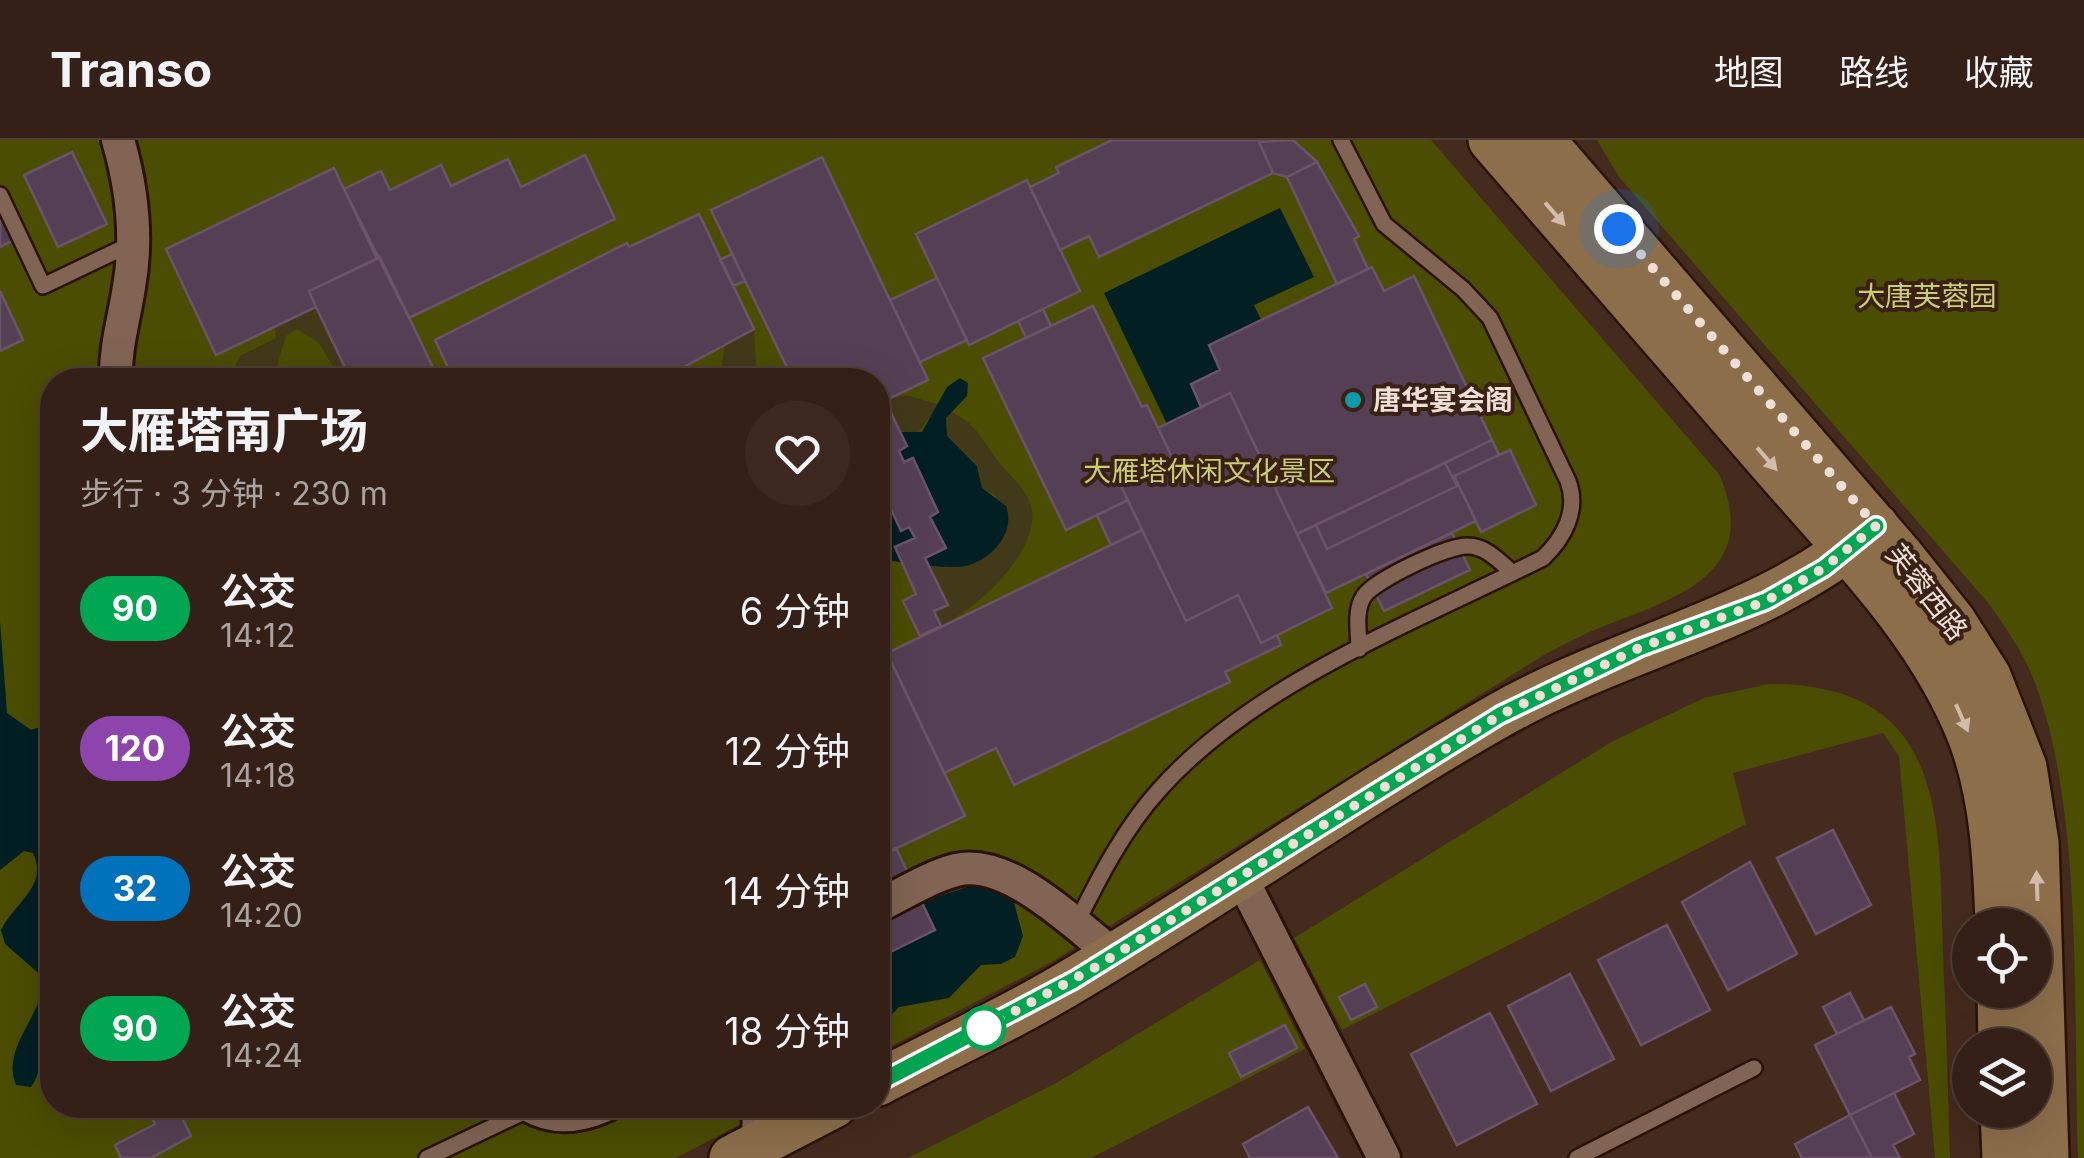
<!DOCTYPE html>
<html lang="zh">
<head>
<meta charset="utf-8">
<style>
  :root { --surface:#342016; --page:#3c281f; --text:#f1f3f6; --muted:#a9a3a1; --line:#4e3e35 }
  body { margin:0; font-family:Inter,"Noto Sans SC",sans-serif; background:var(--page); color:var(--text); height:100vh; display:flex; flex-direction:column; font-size:38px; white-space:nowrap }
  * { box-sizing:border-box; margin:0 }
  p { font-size:32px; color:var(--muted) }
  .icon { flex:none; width:55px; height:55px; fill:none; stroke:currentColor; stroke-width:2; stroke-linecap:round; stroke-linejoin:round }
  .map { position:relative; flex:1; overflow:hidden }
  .panel { position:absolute; left:40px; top:228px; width:850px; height:750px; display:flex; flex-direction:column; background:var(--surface); border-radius:40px; box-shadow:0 10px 40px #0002,0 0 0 2px var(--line) }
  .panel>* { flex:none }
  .badge { padding:0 20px; border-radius:32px; font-size:35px; line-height:65px }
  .tools { position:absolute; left:1952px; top:768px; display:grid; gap:20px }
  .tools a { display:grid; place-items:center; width:100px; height:100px; border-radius:50%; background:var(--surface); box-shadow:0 10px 40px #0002,0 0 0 2px var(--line); font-size:50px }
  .you { position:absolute; width:50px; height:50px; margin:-25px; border:8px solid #fff; border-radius:50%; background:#1a73e8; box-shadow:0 0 0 15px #1a73e833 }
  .map>.badge { position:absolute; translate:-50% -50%; box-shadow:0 0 0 5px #fff }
  .round { display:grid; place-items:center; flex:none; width:105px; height:105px; border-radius:52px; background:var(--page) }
  .overview { display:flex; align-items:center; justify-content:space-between; height:170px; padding:0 40px }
  h1 { font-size:48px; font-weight:700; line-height:75px }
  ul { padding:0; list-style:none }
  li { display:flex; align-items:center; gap:30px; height:140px; padding:0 40px }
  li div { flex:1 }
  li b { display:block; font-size:38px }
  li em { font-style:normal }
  li .badge { min-width:110px; font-weight:700; text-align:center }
  header { display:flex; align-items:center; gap:60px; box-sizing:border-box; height:140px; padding:0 50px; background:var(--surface); border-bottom:2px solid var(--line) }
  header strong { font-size:48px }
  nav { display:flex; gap:55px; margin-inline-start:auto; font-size:35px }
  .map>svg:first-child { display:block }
  .green { fill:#4b4d03; fill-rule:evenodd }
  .sand { fill:#423919 }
  .water { fill:#021f24 }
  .building { fill:#553f54; stroke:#6b5469; stroke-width:2.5 }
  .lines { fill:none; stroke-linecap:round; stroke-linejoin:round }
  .lane-casing { stroke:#2a1306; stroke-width:20 }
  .street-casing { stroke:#2a1306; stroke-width:38 }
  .secondary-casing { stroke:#2a1306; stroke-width:50 }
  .lane { stroke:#816454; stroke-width:15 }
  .street { stroke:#816454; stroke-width:32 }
  .secondary { stroke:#8d6e4b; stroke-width:45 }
  .oneway { fill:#d2bdad }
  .line-casing { stroke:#fff; stroke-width:22 }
  .line { stroke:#00a651; stroke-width:15 }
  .walk { stroke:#f0dfd7; stroke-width:10; stroke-dasharray:0 18 }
  .culture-dot { fill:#0f9aa8; stroke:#3a2114; stroke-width:4 }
  .stop-dot { fill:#fff; stroke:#00a651; stroke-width:5 }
  .labels { text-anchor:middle; stroke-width:8; stroke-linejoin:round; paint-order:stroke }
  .park-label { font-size:28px; fill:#c9ce6f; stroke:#3a2114 }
  .poi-label { font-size:28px; font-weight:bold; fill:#f0dfd7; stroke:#3a2114; text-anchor:start }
  .street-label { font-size:28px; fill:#f0dfd7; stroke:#3a2114 }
</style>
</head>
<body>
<header>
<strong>Transo</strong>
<nav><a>地图</a><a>路线</a><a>收藏</a></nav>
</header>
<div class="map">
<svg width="2084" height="1018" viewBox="0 0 2084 1018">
  <rect width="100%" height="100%" fill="#452b1d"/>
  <!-- green -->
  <path class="green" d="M0 0H1431L1719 334C1762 432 1679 457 1607 485 1585 493 1565 504 1544 515L1050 823 878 913V240H52V965H777L676 1018H0Z
    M1597 0H2084V1018H2078C2073 879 2083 687 2040 557 2029 522 2010 493 1989 464L1619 37Z
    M1769 544C1946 544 1939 675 1943 812 1946 881 1948 949 1950 1018H1935L1899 616 1883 593 1733 633 1746 684 1342 890 1294 798 1613 601 1704 558ZM1365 844 1376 868 1351 880 1339 857Z
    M1260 820 1305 909 1091 1018H908L1058 942Z"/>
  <!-- sand -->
  <path class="sand" d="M316 167 351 240H341L319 203 297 189 286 196 277 225 269 235 229 240 240 216 276 198 275 188Z
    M754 189 757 240 733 234 729 240H720L725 203Z
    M907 255 939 265 917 294 900 291 885 260Z
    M951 272C976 283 982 300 998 321 1010 337 1029 350 1032 371 1037 415 976 469 941 486L934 471 947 465 927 422 965 427 995 408 996 356 982 348C979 341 980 330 976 324 964 307 931 298 951 272Z"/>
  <!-- water -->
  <path class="water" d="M1280 68 1314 137 1254 165 1261 180 1209 205 1220 230 1191 244 1201 267 1167 284 1104 153Z
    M960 238 968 243 967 256 946 278 947 296 977 326 982 348 1006 366C1016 393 992 419 966 426 952 430 893 422 878 418V292H922L947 247Z
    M0 481 7 573 31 590 52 583C53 655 66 900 31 947L16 945C0 907 45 875 43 837L5 804 1 790C14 763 49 746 33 713L24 711 0 730Z
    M976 744 1013 759 1023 796 1015 817 1001 824 981 825 949 858 899 867 878 889V818L935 790 922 762Z"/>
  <!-- building -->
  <path class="building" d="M1112 0H1258L1273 33 1099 117 1089 96 1060 110 1030 47 1059 33 1056 27Z
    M1293 0 1317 22 1287 37 1273 33 1259 2Z
    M72 12 107 84 58 107 24 35Z
    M585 15 615 79 409 178 344 49 381 31 390 50 441 25 451 46 508 19 521 47Z
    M822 17 928 240 878 264V240H793L711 70Z
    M1317 22 1359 96 1354 99 1368 129 1337 144 1287 37Z
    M334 28 377 119 309 151 316 167 216 215 166 109Z
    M1027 40 1080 151 969 205 916 94Z
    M0 70 14 100 0 107Z
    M699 74 754 189 660 240H454L435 200 627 103 629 107Z
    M732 114 745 141 733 146 720 120Z
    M380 117 439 240H351L316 167 309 151Z
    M1372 127 1384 151 1414 136 1492 300 1297 394 1230 253 1201 267 1191 244 1220 230 1209 205Z
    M937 138 967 200 920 222 890 160Z
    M0 151 23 200 0 211Z
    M1093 166 1142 267 1147 265 1172 317 1119 342 1128 360 1066 390 983 218Z
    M1043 169 1051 186 1026 198 1018 181Z
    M1230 253 1332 468 1261 503 1238 455 1186 481 1119 342 1172 317 1158 288Z
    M885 260 907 306 899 311 904 322 913 318 938 372 930 377 946 408 925 418 948 465 934 471 941 486 920 496 903 461 916 454 895 407 915 398 909 387 901 391 878 341V335L883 332 878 320V264Z
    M1492 300 1499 315 1454 336 1476 381 1326 453 1297 394 1316 385 1327 409 1457 346 1445 323Z
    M1510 310 1536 365 1481 392 1454 336Z
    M1445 323 1457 346 1327 409 1316 385Z
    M1128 360 1142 390 1111 405 1097 375Z
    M1142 390 1186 481 1238 455 1261 503 1277 495 1281 505 1225 532 1230 542 1014 645 996 608 944 633 887 513Z
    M1452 393 1470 430 1384 471 1366 434Z
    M878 494 965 676 878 717Z
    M1833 690 1871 765 1816 794 1777 718Z
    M896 708 935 790 878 818V717Z
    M1750 722 1797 814 1728 850 1682 762Z
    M1667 785 1710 870 1641 905 1598 820Z
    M1570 834 1614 919 1551 951 1508 866Z
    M1365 844 1377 867 1351 880 1339 857Z
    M1850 853 1864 880 1837 894 1823 867Z
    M1891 867 1915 914 1909 917 1920 940 1850 975 1815 905Z
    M1490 873 1537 964 1457 1005 1411 914Z
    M1285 885 1297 908 1241 937 1229 913Z
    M1894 953 1914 994 1893 1005 1900 1018H1872L1850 975Z
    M146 965H176L191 996 151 1018H121L115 1005 155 984Z
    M1308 967 1338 1018H1250L1243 1004Z
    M1850 975 1872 1018H1802L1795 1004Z"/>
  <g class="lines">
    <defs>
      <path id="lane" d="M0 55 43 146 133 103
        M1359 509C1359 492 1354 471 1364 456 1375 440 1448 405 1468 406 1486 406 1500 422 1513 433
        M1075 786C1099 738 1123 690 1159 650 1255 542 1416 482 1543 418 1564 398 1579 370 1568 341L1490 178 1463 149 1384 84 1341 0
        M427 1018 532 968
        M1577 1018 1754 928"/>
      <path id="street" d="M116 240C115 207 124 180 129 147 138 97 132 48 118 0
        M1241 737 1384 1018
        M878 766C903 754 929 737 956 730 1008 717 1075 785 1115 816
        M528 965C553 980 580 977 606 965
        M758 1004 759 965"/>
      <path id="secondary" d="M1491 0C1584 107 1677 215 1770 322 1843 407 1930 491 1971 598 1993 657 1996 722 1998 785
        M1542 0 1902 417 1953 481 1988 536 2024 627 2036 703 2046 1018
        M2000 850 2001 905
        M878 943C945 908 1015 876 1079 837 1221 753 1355 657 1498 576 1625 504 1764 482 1876 386
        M2003 970 2005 1018
        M732 1018 834 965"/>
    </defs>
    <!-- lane casing -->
    <use href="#lane" class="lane-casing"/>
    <!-- street casing -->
    <use href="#street" class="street-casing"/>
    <!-- secondary casing -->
    <use href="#secondary" class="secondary-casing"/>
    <!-- lane -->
    <use href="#lane" class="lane"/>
    <!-- street -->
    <use href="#street" class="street"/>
    <!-- secondary -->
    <use href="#secondary" class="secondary"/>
  </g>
  <!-- one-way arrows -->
  <defs><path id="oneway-solid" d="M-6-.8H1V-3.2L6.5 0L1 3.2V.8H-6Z" transform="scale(2.5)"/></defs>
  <g class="oneway">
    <use href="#oneway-solid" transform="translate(1555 74) rotate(49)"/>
    <use href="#oneway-solid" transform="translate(1767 319) rotate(49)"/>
    <use href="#oneway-solid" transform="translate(1962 578) rotate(66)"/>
    <use href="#oneway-solid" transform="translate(2037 746) rotate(-92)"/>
  </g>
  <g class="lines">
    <defs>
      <path id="line" d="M878 943 1074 840 1500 575 1639 508 1766 461 1824 428 1876 386"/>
    </defs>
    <!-- line casing -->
    <use href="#line" class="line-casing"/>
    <!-- line -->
    <use href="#line" class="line"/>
    <!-- walk -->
    <path class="walk" d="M984 888 1094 828 1500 575 1639 508 1766 461 1824 428 1876 386 1619 89"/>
  </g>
  <!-- markers -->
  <circle class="culture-dot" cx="1353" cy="260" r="10"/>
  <circle class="stop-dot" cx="984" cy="888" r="20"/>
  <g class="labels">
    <!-- park labels -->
    <g class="park-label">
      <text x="1927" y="166">大唐芙蓉园</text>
      <text x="1209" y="341">大雁塔休闲文化景区</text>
    </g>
    <!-- poi labels -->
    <g class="poi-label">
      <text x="1373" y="270">唐华宴会阁</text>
    </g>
    <!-- street labels -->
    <g class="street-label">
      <text transform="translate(1927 452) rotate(52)" y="10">芙蓉西路</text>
    </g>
  </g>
</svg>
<div class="tools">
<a><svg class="icon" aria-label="locate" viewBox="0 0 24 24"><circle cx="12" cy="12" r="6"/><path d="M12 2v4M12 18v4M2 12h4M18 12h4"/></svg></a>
<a><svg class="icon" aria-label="layers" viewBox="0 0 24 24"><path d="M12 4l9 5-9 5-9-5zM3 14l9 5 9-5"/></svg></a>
</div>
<div class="you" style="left:1619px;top:89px"></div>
<section class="panel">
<div class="overview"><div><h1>大雁塔南广场</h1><p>步行 · 3 分钟 · 230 m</p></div><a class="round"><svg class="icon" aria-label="heart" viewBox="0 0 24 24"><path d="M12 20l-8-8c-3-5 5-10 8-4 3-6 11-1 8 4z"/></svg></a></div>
<ul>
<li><span class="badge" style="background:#00a651;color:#fff">90</span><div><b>公交</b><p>14:12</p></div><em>6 分钟</em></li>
<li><span class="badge" style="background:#8e44ad;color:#fff">120</span><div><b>公交</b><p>14:18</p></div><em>12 分钟</em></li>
<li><span class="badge" style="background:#0072bc;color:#fff">32</span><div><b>公交</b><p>14:20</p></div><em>14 分钟</em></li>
<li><span class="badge" style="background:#00a651;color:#fff">90</span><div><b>公交</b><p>14:24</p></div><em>18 分钟</em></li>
</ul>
</section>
</div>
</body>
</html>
